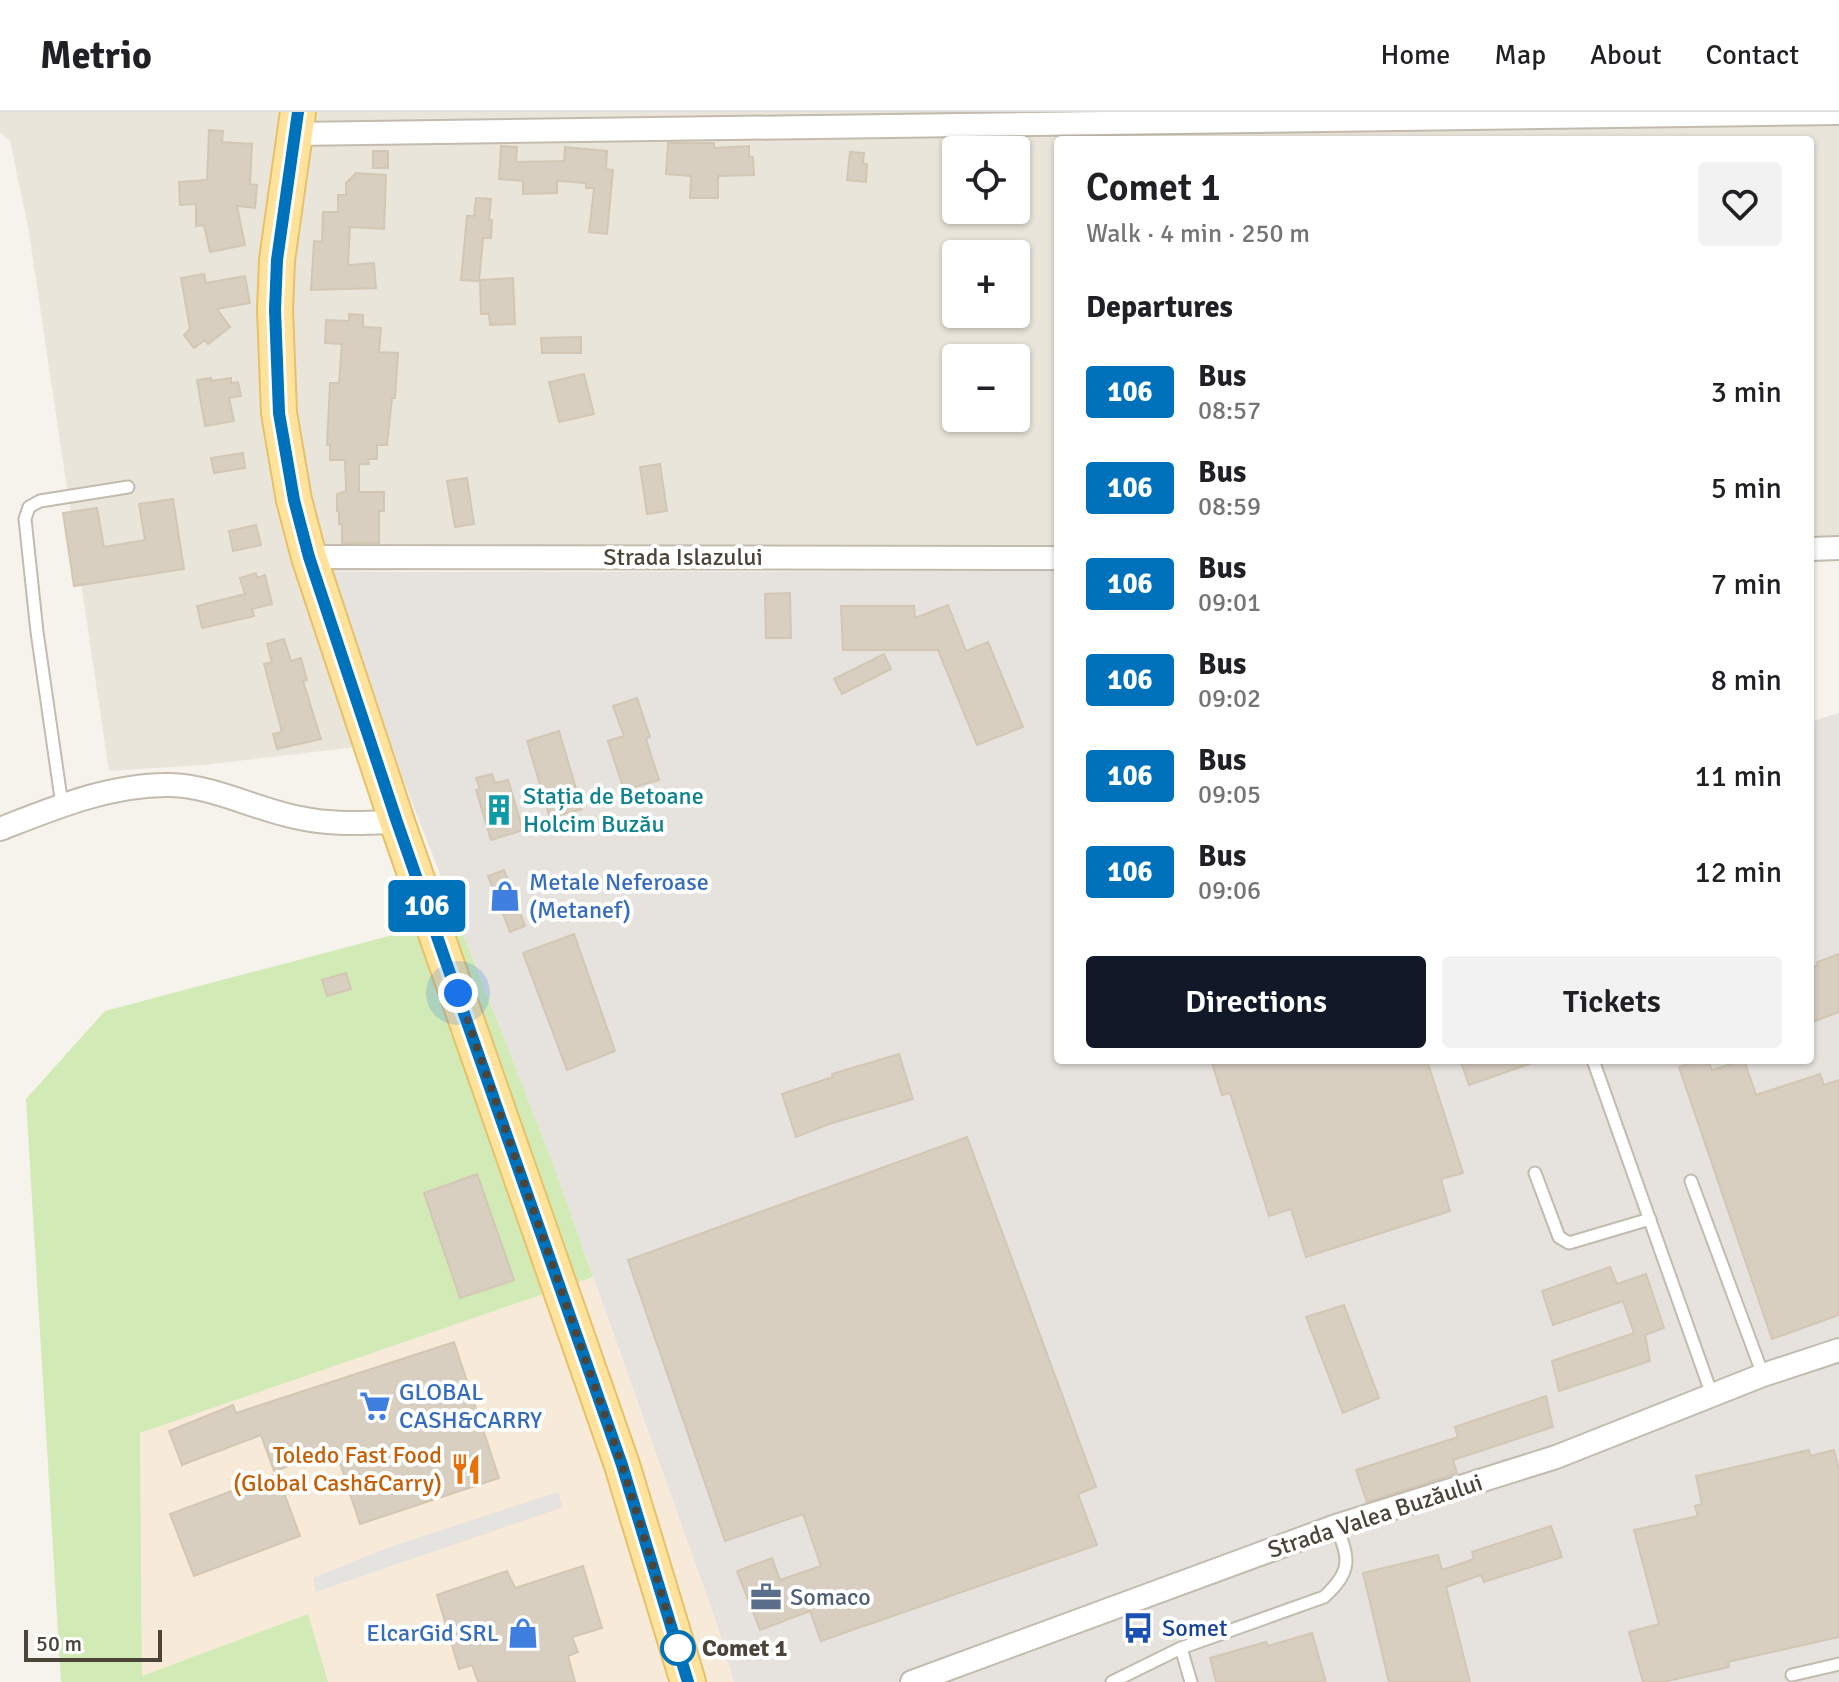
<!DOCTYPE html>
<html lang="en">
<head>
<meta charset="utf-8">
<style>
  :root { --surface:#fff; --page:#f2f2f2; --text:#202124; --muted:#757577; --line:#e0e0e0; --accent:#111827 }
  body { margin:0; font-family:Signika,sans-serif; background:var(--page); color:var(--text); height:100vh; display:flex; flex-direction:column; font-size:30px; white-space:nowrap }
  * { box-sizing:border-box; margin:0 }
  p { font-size:26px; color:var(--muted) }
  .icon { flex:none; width:44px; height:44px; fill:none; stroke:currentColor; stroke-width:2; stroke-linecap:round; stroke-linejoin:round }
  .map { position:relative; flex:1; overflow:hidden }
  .sheet { position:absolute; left:1054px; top:24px; width:760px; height:928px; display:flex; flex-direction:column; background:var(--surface); border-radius:8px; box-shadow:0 2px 6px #0004 }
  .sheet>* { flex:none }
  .badge { padding:0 16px; border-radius:6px; font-size:28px; line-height:52px }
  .buttons { position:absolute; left:942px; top:24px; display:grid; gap:16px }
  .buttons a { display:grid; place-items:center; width:88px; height:88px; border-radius:8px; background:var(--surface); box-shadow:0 2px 6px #0004; font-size:40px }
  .scale { position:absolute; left:24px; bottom:20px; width:138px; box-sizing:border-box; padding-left:8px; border:4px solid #4b4439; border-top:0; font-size:22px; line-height:28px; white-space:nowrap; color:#4b4439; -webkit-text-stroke:6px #fff; paint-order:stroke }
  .you { position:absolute; width:40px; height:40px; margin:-20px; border:6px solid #fff; border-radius:50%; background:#1a73e8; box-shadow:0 0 0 12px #1a73e833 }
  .map>.badge { position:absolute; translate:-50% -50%; box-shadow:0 0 0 4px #fff }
  h2 { padding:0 32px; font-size:30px; line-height:72px }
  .round { display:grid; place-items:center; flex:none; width:84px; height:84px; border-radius:8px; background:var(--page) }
  .summary { display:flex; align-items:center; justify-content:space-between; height:136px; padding:0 32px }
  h1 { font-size:38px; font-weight:600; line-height:60px }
  .button { display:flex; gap:16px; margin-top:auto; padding:16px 32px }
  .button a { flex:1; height:92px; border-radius:8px; background:var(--accent); color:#fff; font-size:32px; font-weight:600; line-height:92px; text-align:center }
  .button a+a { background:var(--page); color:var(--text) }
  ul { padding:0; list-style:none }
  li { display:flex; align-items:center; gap:24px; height:96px; padding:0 32px }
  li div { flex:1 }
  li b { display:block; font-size:30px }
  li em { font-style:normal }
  li .badge { min-width:88px; font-weight:700; text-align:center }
  header { display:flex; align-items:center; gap:48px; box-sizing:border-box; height:112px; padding:0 40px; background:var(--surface); border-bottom:2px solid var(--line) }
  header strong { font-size:38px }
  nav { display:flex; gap:44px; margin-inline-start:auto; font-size:28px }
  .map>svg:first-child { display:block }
  .residential { fill:#eae5da; fill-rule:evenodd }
  .commercial { fill:#f7ead8 }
  .industrial { fill:#e6e2dd }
  .green { fill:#d2eab5 }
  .parking { fill:#e5e3e0 }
  .building { fill:#d8cfc1; stroke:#d3c7b4; stroke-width:2 }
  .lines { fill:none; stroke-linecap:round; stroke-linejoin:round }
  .service-casing { stroke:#c2bbae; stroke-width:15 }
  .minor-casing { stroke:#c2bbae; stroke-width:26 }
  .primary-casing { stroke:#e6c16a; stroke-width:38 }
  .service { stroke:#fff; stroke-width:11 }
  .minor { stroke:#fff; stroke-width:22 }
  .primary { stroke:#ffe39c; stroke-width:34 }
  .line-casing { stroke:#fff; stroke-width:18 }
  .line { stroke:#0072bc; stroke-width:12 }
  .walk { stroke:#4b4439; stroke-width:8; stroke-dasharray:0 14.4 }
  .stop-dot { fill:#fff; stroke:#0072bc; stroke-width:4 }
  .labels { text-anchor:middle; stroke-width:8; stroke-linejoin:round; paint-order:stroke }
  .street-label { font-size:24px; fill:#4b4439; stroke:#fff }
  .culture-label { font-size:24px; fill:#0d838f; stroke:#fff; text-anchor:start }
  .shop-label { font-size:24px; fill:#366cbe; stroke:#fff; text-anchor:start }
  .food-label { font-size:24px; fill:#c56008; stroke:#fff; text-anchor:end }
  .service-label { font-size:24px; fill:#4e5e75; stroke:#fff; text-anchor:start }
  .transit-label { font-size:24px; fill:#164399; stroke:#fff; text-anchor:start }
  .stop-label { font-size:24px; font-weight:bold; fill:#4b4439; stroke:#fff; text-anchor:start }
</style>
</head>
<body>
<header>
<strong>Metrio</strong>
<nav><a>Home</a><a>Map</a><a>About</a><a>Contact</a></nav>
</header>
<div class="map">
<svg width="1839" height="1570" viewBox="0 0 1839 1570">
  <rect width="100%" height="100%" fill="#f6f3ec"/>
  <!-- residential -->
  <path class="residential" d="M0 0H1839V425H1810V28H1058V443L331 460 390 631 203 653 109 659 28 114 10 29 0 20ZM956 38H1016V98H956ZM956 142H1016V202H956ZM956 246H1016V306H956Z"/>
  <!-- commercial -->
  <path class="commercial" d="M593 1165 718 1515 734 1570H328L307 1502 142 1565 140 1321Z"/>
  <!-- industrial -->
  <path class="industrial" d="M1058 459V948H1810V610L1839 601V1570H734L718 1515 552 1049 403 667 332 460Z"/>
  <!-- green -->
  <path class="green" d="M457 806 552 1049 593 1165 140 1321 142 1564 308 1502 328 1570H61L26 987 105 899Z"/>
  <!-- parking -->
  <path class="parking" d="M558 1380 563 1395 316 1480 313 1466 387 1436Z"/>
  <!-- building -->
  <path class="building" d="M209 18 223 19 222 30 252 32 250 72 257 73 255 96 237 94 245 133 210 140 204 113 196 114V92L180 93 179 70 207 68Z
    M668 31H714V36L749 34V45H753L754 63 718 64V86H690L691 64 666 62Z
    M501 34 517 35 516 50 564 49 565 35 607 39 606 57 613 58 607 122 589 120 594 76H586V71L557 69V81L523 82V69L499 67Z
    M373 39H388V56H373Z
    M850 40 864 41 863 52H867L866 70 847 68Z
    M356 61 386 63 384 117 350 115 348 153 374 151 376 176 311 178 314 129 322 130 323 100H338V83H346V71Z
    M476 86 491 87 489 108H492L491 126H483L479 169 461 168 467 104H474Z
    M204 162 206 171 245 164 250 191 217 197 230 215 208 232 205 228 194 236 184 223 190 217 181 166Z
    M513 166 515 212 490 213 489 202H481L480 168Z
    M349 202 363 203V215L381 216 379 240 398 241 395 286H392L387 333H377V347H368L369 352H359V380H384V399H379V431H342V412H339V399H337V382L346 379 345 348H330V333H327L330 271H339L342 232 325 231 326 208 349 209Z
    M581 225V241H542L541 226Z
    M584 262 594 302 559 310 549 270Z
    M211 266V269L231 266V271L238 270 241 284 229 286 234 309 205 314 197 268Z
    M243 341 245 356 214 361 211 346Z
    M660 352 667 399 647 402 640 355Z
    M467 366 474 412 455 415 447 369Z
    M173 387 184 457 74 474 63 401 97 396 104 435 145 428 139 392Z
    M256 413 261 433 233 439 229 419Z
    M256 461 257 466 265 463 272 492 252 497 254 504 202 516 197 494 245 482 240 466Z
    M790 481 791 526H766L765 482Z
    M948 493 966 539 988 530 1023 615 977 633 938 538H843L841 494H914L915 506Z
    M284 527 291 549 301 546 307 568 303 569 321 627 277 637 273 622 282 620 264 552 272 550 267 532Z
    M884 542 891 557 842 582 834 567Z
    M637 586 650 625 646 627 659 668 624 678 608 629 624 624 613 594Z
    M559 619 582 697 550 706 527 629Z
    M492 662 495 671 508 668 523 718 491 728 476 678 480 677 476 666Z
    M504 758 525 814 510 820 488 764Z
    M574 822 615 939 567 958 523 841Z
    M1839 842V900L1810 911V856L1818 853 1817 850Z
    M346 861 351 877 327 884 322 868Z
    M899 942 913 987 829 1012 796 1025 782 982 833 965 832 962Z
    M1211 948H1427L1463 1061 1441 1067 1450 1099 1306 1145 1291 1097 1269 1104 1230 981 1222 983Z
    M1460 948H1535V950L1469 973Z
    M1698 948H1708L1712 958 1744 948 1756 983 1820 962 1824 973 1839 968V1203L1772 1227 1679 955Z
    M967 1025 1096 1375 1078 1382 1097 1433 821 1529 810 1499 760 1518 737 1459 772 1446 780 1468 821 1454 803 1402 725 1429 628 1148Z
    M477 1062 514 1168 460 1186 424 1081Z
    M1610 1155 1617 1172 1646 1162 1664 1216 1645 1223 1650 1249 1559 1279 1552 1249 1634 1221 1623 1189 1553 1213 1542 1179Z
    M1344 1193 1379 1286 1343 1301 1306 1205Z
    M454 1230 499 1366 360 1412 336 1339 274 1359 261 1323 182 1353 169 1319 233 1293 236 1301Z
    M1546 1284 1553 1315 1453 1348 1457 1361 1367 1390 1356 1358 1458 1325 1455 1315Z
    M1809 1338 1810 1344 1834 1338 1839 1358V1525L1728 1550 1729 1555 1663 1570H1643L1629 1520 1659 1512 1634 1418 1698 1404 1695 1394 1702 1392 1696 1364Z
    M277 1362 300 1424 194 1464 170 1402Z
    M1551 1414 1562 1445 1484 1470 1481 1463 1446 1475 1470 1570H1389L1363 1461 1438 1443 1442 1458 1474 1447 1472 1440Z
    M583 1454 602 1516 572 1525 578 1540 568 1544 575 1570H478L472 1553 459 1557 437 1483 507 1459 515 1476Z
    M1312 1521 1326 1570H1216L1210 1546 1266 1530 1268 1534Z"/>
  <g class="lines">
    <defs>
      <path id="service" d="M62 693 37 520 25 407 29 395 40 389 128 375
        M1593 948 1712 1283
        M1535 1061 1559 1125 1569 1131 1650 1107
        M1691 1069 1763 1263
        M1181 1536 1191 1570
        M1792 1563 1839 1552
        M1112 1570 1181 1536 1324 1485C1352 1459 1350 1447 1336 1414"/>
      <path id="minor" d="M295 22 1839 1
        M1810 437 1839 436
        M309 445 1058 446
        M0 717C54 696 111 672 170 673 215 674 256 698 300 706 332 713 365 711 397 710
        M912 1570 1336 1414 1556 1345 1763 1263 1839 1238"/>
      <path id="primary" d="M298 0 277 148 275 198 279 301 294 388 309 445 397 710 622 1353 688 1570"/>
    </defs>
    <!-- service casing -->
    <use href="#service" class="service-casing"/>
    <!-- minor casing -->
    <use href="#minor" class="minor-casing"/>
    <!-- primary casing -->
    <use href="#primary" class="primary-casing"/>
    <!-- service -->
    <use href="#service" class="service"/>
    <!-- minor -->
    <use href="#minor" class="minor"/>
    <!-- primary -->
    <use href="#primary" class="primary"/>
  </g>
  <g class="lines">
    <defs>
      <path id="line" d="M298 0 277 148 275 198 279 301 294 388 309 445 397 710 622 1353 688 1570"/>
    </defs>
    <!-- line casing -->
    <use href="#line" class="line-casing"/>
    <!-- line -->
    <use href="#line" class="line"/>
    <!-- walk -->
    <path class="walk" d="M458 881 622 1353 678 1536"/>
  </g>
  <!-- icons -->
  <defs>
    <symbol id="building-bare" viewBox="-9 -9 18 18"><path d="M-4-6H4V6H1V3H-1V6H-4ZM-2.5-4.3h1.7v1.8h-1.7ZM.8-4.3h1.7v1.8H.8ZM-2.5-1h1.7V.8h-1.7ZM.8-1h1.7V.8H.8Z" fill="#0f9aa8" stroke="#fff" stroke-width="2.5" paint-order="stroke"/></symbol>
    <symbol id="shop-bare" viewBox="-9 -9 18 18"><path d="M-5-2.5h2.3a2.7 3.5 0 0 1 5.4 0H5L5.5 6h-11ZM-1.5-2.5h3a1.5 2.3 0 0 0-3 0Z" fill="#3f7fe0" stroke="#fff" stroke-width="2.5" paint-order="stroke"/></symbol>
    <symbol id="supermarket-bare" viewBox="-9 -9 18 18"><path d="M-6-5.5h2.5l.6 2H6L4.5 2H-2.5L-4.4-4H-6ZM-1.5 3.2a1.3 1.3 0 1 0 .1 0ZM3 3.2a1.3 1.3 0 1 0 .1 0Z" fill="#3f7fe0" stroke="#fff" stroke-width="2.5" paint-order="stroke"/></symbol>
    <symbol id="restaurant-bare" viewBox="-9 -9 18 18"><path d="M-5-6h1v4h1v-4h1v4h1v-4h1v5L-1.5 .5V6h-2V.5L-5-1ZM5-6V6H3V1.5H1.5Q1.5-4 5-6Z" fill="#e8710a" stroke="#fff" stroke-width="2.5" paint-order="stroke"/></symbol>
    <symbol id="office-bare" viewBox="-9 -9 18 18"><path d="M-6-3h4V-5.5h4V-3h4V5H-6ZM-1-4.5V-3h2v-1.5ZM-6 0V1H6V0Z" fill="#5c6f8a" stroke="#fff" stroke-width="2.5" paint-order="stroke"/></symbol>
    <symbol id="bus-bare" viewBox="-9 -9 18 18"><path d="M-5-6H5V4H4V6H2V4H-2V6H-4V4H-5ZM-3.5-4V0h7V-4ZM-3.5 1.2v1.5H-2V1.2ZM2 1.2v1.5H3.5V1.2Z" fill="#1a4fb4" stroke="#fff" stroke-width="2.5" paint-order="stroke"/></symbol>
  </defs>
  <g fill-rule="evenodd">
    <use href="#building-bare" x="477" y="676" width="44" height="44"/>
    <use href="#shop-bare" x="483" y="762" width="44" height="44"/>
    <use href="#supermarket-bare" x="353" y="1272" width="44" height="44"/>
    <use href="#restaurant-bare" x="444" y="1335" width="44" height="44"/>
    <use href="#office-bare" x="744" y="1463" width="44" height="44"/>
    <use href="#bus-bare" x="1116" y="1494" width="44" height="44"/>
    <use href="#shop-bare" x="501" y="1499" width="44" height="44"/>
  </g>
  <!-- markers -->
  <circle class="stop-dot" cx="678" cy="1536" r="16"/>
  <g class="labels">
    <!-- street labels -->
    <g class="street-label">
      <text x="683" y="453">Strada Islazului</text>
      <text transform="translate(1375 1404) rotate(-18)" y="8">Strada Valea Buzăului</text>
    </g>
    <!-- culture labels -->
    <g class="culture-label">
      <text x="523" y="692">Stația de Betoane<tspan x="523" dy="28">Holcim Buzău</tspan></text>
    </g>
    <!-- shop labels -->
    <g class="shop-label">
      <text x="529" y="778">Metale Neferoase<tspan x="529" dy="28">(Metanef)</tspan></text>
      <text x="399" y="1288">GLOBAL<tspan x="399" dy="28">CASH&amp;CARRY</tspan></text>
      <text x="499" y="1529" text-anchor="end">ElcarGid SRL</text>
    </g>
    <!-- food labels -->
    <g class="food-label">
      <text x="442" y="1351">Toledo Fast Food<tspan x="442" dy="28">(Global Cash&amp;Carry)</tspan></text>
    </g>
    <!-- service labels -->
    <g class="service-label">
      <text x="790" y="1493">Somaco</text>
    </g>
    <!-- transit labels -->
    <g class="transit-label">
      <text x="1162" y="1524">Somet</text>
    </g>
    <!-- stop labels -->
    <g class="stop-label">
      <text x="702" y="1544">Comet 1</text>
    </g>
  </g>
</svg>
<div class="buttons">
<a><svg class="icon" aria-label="locate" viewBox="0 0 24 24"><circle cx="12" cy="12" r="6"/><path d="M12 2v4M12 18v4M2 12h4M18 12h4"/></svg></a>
<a>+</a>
<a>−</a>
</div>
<div class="scale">50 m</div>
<div class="you" style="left:458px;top:881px"></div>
<b class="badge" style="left:427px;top:794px;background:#0072bc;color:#fff">106</b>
<section class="sheet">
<div class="summary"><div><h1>Comet 1</h1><p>Walk · 4 min · 250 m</p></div><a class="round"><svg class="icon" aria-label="heart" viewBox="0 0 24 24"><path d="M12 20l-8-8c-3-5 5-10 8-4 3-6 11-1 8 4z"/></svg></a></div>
<h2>Departures</h2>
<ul>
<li><span class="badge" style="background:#0072bc;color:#fff">106</span><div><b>Bus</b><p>08:57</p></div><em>3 min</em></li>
<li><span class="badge" style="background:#0072bc;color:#fff">106</span><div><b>Bus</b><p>08:59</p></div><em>5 min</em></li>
<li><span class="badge" style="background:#0072bc;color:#fff">106</span><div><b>Bus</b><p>09:01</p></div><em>7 min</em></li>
<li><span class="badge" style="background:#0072bc;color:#fff">106</span><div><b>Bus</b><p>09:02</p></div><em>8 min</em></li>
<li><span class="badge" style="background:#0072bc;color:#fff">106</span><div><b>Bus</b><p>09:05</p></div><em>11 min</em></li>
<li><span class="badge" style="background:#0072bc;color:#fff">106</span><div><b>Bus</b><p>09:06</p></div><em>12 min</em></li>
</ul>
<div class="button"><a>Directions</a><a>Tickets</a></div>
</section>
</div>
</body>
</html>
